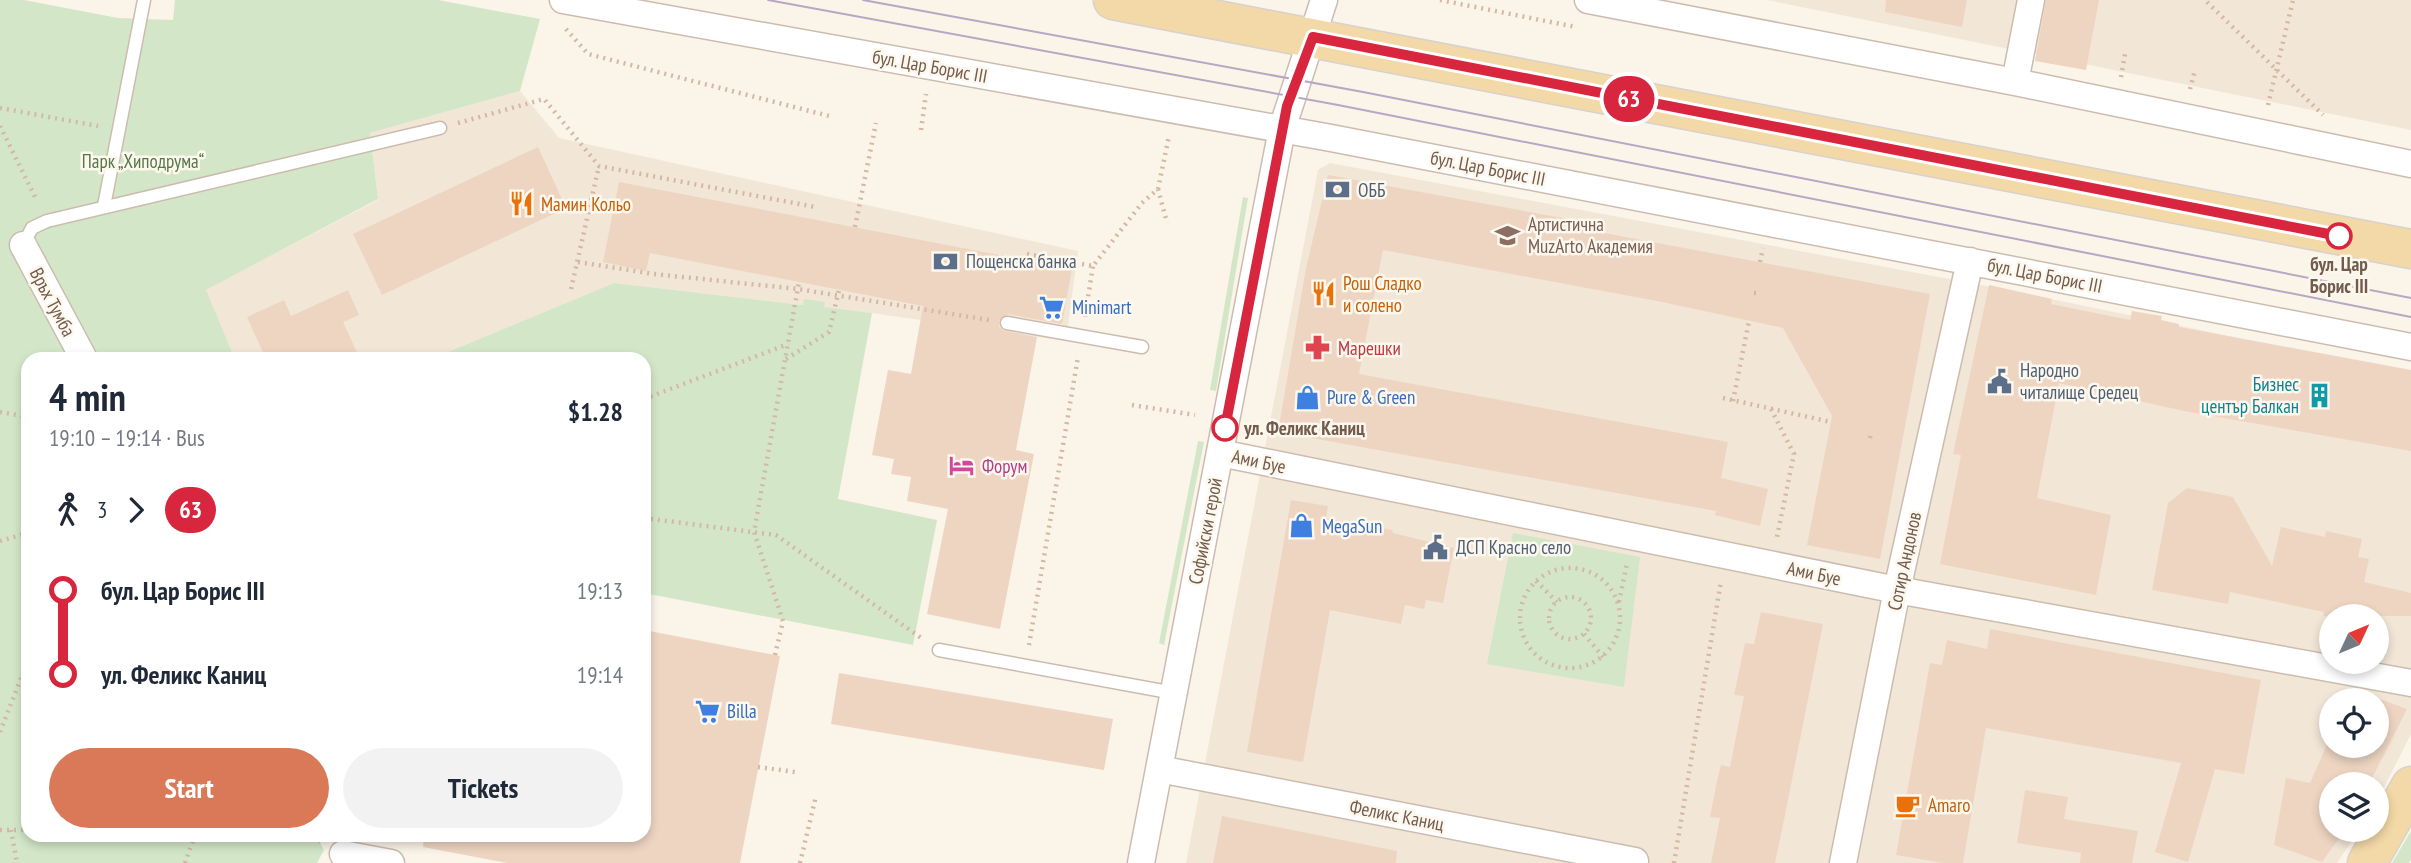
<!DOCTYPE html>
<html lang="en">
<head>
<meta charset="utf-8">
<style>
  :root { --surface:#fff; --page:#f2f2f3; --text:#1f2937; --muted:#747a83; --accent:#d97958 }
  body { margin:0; font-family:"PT Sans Narrow",sans-serif; background:var(--page); color:var(--text); height:100vh; display:flex; flex-direction:column; font-size:26px; white-space:nowrap }
  * { box-sizing:border-box; margin:0 }
  p { font-size:23px; color:var(--muted) }
  .icon { flex:none; width:38px; height:38px; fill:none; stroke:currentColor; stroke-width:2; stroke-linecap:round; stroke-linejoin:round }
  .map { position:relative; flex:1; overflow:hidden }
  .drawer { position:absolute; left:21px; top:352px; width:630px; height:490px; display:flex; flex-direction:column; background:var(--surface); border-radius:21px; box-shadow:0 4px 10px #0003 }
  .drawer>* { flex:none }
  .badge { padding:0 14px; border-radius:23px; font-size:24px; line-height:46px }
  .needle { width:46px; rotate:46deg }
  .controls { position:absolute; left:2319px; top:604px; display:grid; gap:14px }
  .controls a { display:grid; place-items:center; width:70px; height:70px; border-radius:50%; background:var(--surface); box-shadow:0 4px 10px #0003; font-size:35px }
  .map>.badge { position:absolute; translate:-50% -50%; box-shadow:0 0 0 4px #fff }
  .legs { display:flex; align-items:center; gap:10px; height:77px; padding:0 28px; font-size:23px }
  .legs p { margin-inline-start:auto }
  .headline { display:flex; align-items:center; justify-content:space-between; height:119px; padding:0 28px }
  h1 { font-size:38px; font-weight:700; line-height:52px }
  .primary-button { display:flex; gap:14px; margin-top:auto; padding:14px 28px }
  .primary-button a { flex:1; height:80px; border-radius:42px; background:var(--accent); color:#fff; font-size:28px; font-weight:700; line-height:80px; text-align:center }
  .primary-button a+a { background:var(--page); color:var(--text) }
  ul { padding:0 28px; list-style:none }
  li { display:flex; align-items:center; gap:24px; height:84px; font-size:26px }
  li i { display:grid; place-items:center; width:10px; height:100%; margin:0 9px; background:currentColor }
  li i::after { content:''; width:18px; height:18px; margin:-9px; border:5px solid; border-radius:50%; background:var(--surface) }
  li p { margin-inline-start:auto }
  li:first-child i { background:linear-gradient(#0000 50%,currentColor 0) }
  li:last-child i { background:linear-gradient(currentColor 50%,#0000 0) }
  .map>svg:first-child { display:block }
  .residential { fill:#f2e6d7; fill-rule:evenodd }
  .green { fill:#d3e7c8 }
  .building { fill:#eed5c2 }
  .lines { fill:none; stroke-linecap:round; stroke-linejoin:round }
  .lane-casing { stroke:#ccbcaf; stroke-width:15 }
  .street-casing { stroke:#ccbcaf; stroke-width:29 }
  .primary-casing { stroke:#d8d1cd; stroke-width:41 }
  .path { stroke:#d3b8a5; stroke-width:4.5; stroke-dasharray:2 5; stroke-linecap:butt }
  .lane { stroke:#fff; stroke-width:12 }
  .street { stroke:#fff; stroke-width:26 }
  .primary { stroke:#f3d9a7; stroke-width:38 }
  .tram { stroke:#b7a7c4; stroke-width:2 }
  .line-1-casing { stroke:#fff; stroke-width:16 }
  .line-1 { stroke:#d7263d; stroke-width:10 }
  .stop-1-dot { fill:#fff; stroke:#d7263d; stroke-width:3.5 }
  .labels { text-anchor:middle; stroke-width:5; stroke-linejoin:round; paint-order:stroke }
  .street-label { font-size:19px; fill:#735c4e; stroke:#fdf8ee }
  .park-label { font-size:19px; fill:#547847; stroke:#fdf8ee }
  .service-label { font-size:19px; fill:#4e5e75; stroke:#fdf8ee; text-anchor:start }
  .food-label { font-size:19px; fill:#c56008; stroke:#fdf8ee; text-anchor:start }
  .education-label { font-size:19px; fill:#785e54; stroke:#fdf8ee; text-anchor:start }
  .stop-label { font-size:19px; font-weight:bold; fill:#735c4e; stroke:#fdf8ee }
  .shop-label { font-size:19px; fill:#366cbe; stroke:#fdf8ee; text-anchor:start }
  .health-label { font-size:19px; fill:#be3a42; stroke:#fdf8ee; text-anchor:start }
  .culture-label { font-size:19px; fill:#0d838f; stroke:#fdf8ee; text-anchor:end }
  .hotel-label { font-size:19px; fill:#b23c85; stroke:#fdf8ee; text-anchor:start }
</style>
</head>
<body>
<div class="map">
<svg width="2411" height="863" viewBox="0 0 2411 863">
  <rect width="100%" height="100%" fill="#fbf4e8"/>
  <!-- residential -->
  <path class="residential" d="M1767 0H2411V130Z
    M520 91 559 138 1078 251 1066 341 872 313 614 283 431 359H235L205 290 378 200 370 133Z
    M1330 163 2008 290 2411 374V734L2377 801 2376 784H2331V830H2359L2337 863H1186L1318 170ZM2331 616H2376V662H2331ZM2331 700H2376V746H2331Z"/>
  <!-- green -->
  <path class="green" d="M0 0H24L118 18 173 20 175 0H438L540 19 520 91 370 133 378 199 206 290 235 359H28V835H316L324 850 317 863H0Z
    M1243 197 1248 198 1216 391 1210 390Z
    M614 283 803 305 804 299 825 302 824 307 872 313 838 499 937 520 913 645 644 593V359H431Z
    M1198 441 1204 442 1164 645 1159 643Z
    M1513 533 1640 557 1624 687 1487 664Z
    M2411 831V860L2409 863H2392Z"/>
  <!-- building -->
  <path class="building" d="M1886 0H1967L1962 27 1885 12Z
    M2046 0H2099L2086 70 2035 61Z
    M538 147 566 208 382 295 353 234Z
    M1328 175 1573 220 1572 227 1930 294 1880 559 1807 545 1832 416 1783 328 1662 302 1383 250 1359 374 1728 442 1721 478 1768 489 1760 526 1715 515 1716 511 1278 432 1306 268Z
    M619 182 1072 269 1062 324 1008 314 999 321V327L1005 331 1037 337 1016 450 1034 454 1000 629 927 614 948 509 907 501 911 477 891 474 894 459 872 455 888 370 911 374 923 306 650 253 646 271 603 262Z
    M1989 285 2052 299 2051 304 2130 320 2132 311 2162 316 2161 320 2179 324V327L2411 370V451L2184 411 2059 383 2037 498 2111 515 2096 595 1940 564 1961 455 1953 454Z
    M348 290 359 315 343 322 360 359H266L247 317 284 300 291 316Z
    M2187 488 2233 497 2272 566 2281 527 2325 537 2326 531 2362 539 2358 557 2369 559 2364 582 2411 593V616H2323L2324 612 2230 592 2228 604 2152 590 2168 503Z
    M1291 500 1328 506 1326 518 1392 530 1393 533 1454 548 1443 603 1426 600 1424 609 1405 605 1401 624 1330 610 1303 762 1247 752Z
    M1761 612 1823 624 1784 820 1775 863H1711L1720 818 1710 817 1717 781 1721 765 1730 767 1744 696 1734 695 1745 643 1754 644Z
    M1990 629 2261 680 2244 774 2215 769 2188 862 2155 852 2181 763 1986 728 1963 863H1943L1896 855 1930 663 1942 665 1947 640 1987 649Z
    M644 630 780 656 740 863H507L423 847 424 835H644Z
    M839 673 1113 719 1104 770 831 724Z
    M2350 688 2407 709 2369 784H2331V830H2345L2322 862 2274 845 2286 778 2310 783 2329 740 2325 738 2331 727V746H2376V700H2344Z
    M2025 790 2068 797 2064 819 2138 831 2132 863H2080L2081 853 2017 843Z
    M1222 816 1397 851 1396 863H1213Z"/>
  <g class="lines">
    <defs>
      <path id="lane" d="M104 206 144 0
        M23 245 32 228 47 221 440 128
        M1007 323 1142 347
        M939 650 1174 693"/>
      <path id="street" d="M563 0 1331 138 2411 347
        M1588 0 2015 82 2411 164
        M2015 82 2031 0
        M23 245 84 359
        M1220 453 1897 590 2411 683
        M1159 769 1635 861
        M343 854 391 863
        M1141 863 1282 129 1324 0
        M1843 863 1897 590 1970 261"/>
      <path id="primary" d="M1113 0 2411 249
        M2367 863 2411 786"/>
    </defs>
    <!-- lane casing -->
    <use href="#lane" class="lane-casing"/>
    <!-- street casing -->
    <use href="#street" class="street-casing"/>
    <!-- primary casing -->
    <use href="#primary" class="primary-casing"/>
    <!-- path -->
    <path class="path" d="M1440 0 1576 27
      M2207 2 2323 115
      M566 29 588 54 833 117
      M2121 77 2125 54
      M2190 89 2195 70
      M2268 105 2293 0
      M0 108 98 126
      M458 123 544 99 599 166 815 207
      M0 126 37 201
      M921 130 926 94
      M1158 189 1167 223
      M855 227 876 123
      M1027 254 1093 266 1142 203 1158 189 1169 136
      M578 262 654 274 798 289 989 320
      M1760 262 1763 248
      M571 289 599 166
      M1754 293H1757
      M1085 317 1093 266
      M786 359 829 332 839 290
      M1723 398 1831 422
      M644 399 788 344
      M1733 401 1749 321
      M1132 405 1195 415
      M1771 409 1794 454 1777 537
      M0 412 28 417
      M1870 438 1871 433
      M644 518 776 535 924 640
      M0 541 28 533
      M1520 618a50 50 0 1 1 100 0a50 50 0 1 1-100 0Z
      M1536 581 1557 602
      M1549 618a21 21 0 1 1 42 0a21 21 0 1 1-42 0Z
      M1619 602 1627 563
      M1584 634 1603 657
      M1029 645 1078 357
      M775 655 783 621 754 532 799 282
      M0 732 28 660
      M758 767 795 772
      M0 830H28
      M11 830 17 863
      M307 835 320 842
      M185 863 195 835
      M800 863 816 796
      M1674 863 1721 581"/>
    <!-- lane -->
    <use href="#lane" class="lane"/>
    <!-- street -->
    <use href="#street" class="street"/>
    <!-- primary -->
    <use href="#primary" class="primary"/>
    <!-- tram -->
    <path class="tram" d="M768 0 1338 105 2411 317
      M863 0 1363 92 2411 298"/>
  </g>
  <g class="lines">
    <defs>
      <path id="line-1" d="M1225 428 1287 106 1313 37 2339 236"/>
    </defs>
    <!-- line-1 casing -->
    <use href="#line-1" class="line-1-casing"/>
    <!-- line-1 -->
    <use href="#line-1" class="line-1"/>
  </g>
  <!-- icons -->
  <defs>
    <symbol id="bank-bare" viewBox="-9 -9 18 18"><path d="M-6-4H6V4H-6ZM0-2.3a2.3 2.3 0 1 0 0 4.6a2.3 2.3 0 1 0 0-4.6Z" fill="#5c6f8a" stroke="#fdf8ee" stroke-width="2.5" paint-order="stroke"/></symbol>
    <symbol id="restaurant-bare" viewBox="-9 -9 18 18"><path d="M-5-6h1v4h1v-4h1v4h1v-4h1v5L-1.5 .5V6h-2V.5L-5-1ZM5-6V6H3V1.5H1.5Q1.5-4 5-6Z" fill="#e8710a" stroke="#fdf8ee" stroke-width="2.5" paint-order="stroke"/></symbol>
    <symbol id="school-bare" viewBox="-9 -9 18 18"><path d="M0-5L7-2L0 1L-7-2ZM-4 1L0 2.5L4 1V4Q0 6-4 4Z" fill="#8d6e63" stroke="#fdf8ee" stroke-width="2.5" paint-order="stroke"/></symbol>
    <symbol id="supermarket-bare" viewBox="-9 -9 18 18"><path d="M-6-5.5h2.5l.6 2H6L4.5 2H-2.5L-4.4-4H-6ZM-1.5 3.2a1.3 1.3 0 1 0 .1 0ZM3 3.2a1.3 1.3 0 1 0 .1 0Z" fill="#3f7fe0" stroke="#fdf8ee" stroke-width="2.5" paint-order="stroke"/></symbol>
    <symbol id="pharmacy-bare" viewBox="-9 -9 18 18"><path d="M-2-6h4v4h4v4h-4v4h-4v-4h-4v-4h4Z" fill="#e0444e" stroke="#fdf8ee" stroke-width="2.5" paint-order="stroke"/></symbol>
    <symbol id="civic-bare" viewBox="-9 -9 18 18"><path d="M-.6-6.5H3V-4.5H.6V-3L4-1V1h2V6H-6V1h2V-1L-.6-3ZM-1.2 2.5V6h2.4V2.5Z" fill="#5c6f8a" stroke="#fdf8ee" stroke-width="2.5" paint-order="stroke"/></symbol>
    <symbol id="building-bare" viewBox="-9 -9 18 18"><path d="M-4-6H4V6H1V3H-1V6H-4ZM-2.5-4.3h1.7v1.8h-1.7ZM.8-4.3h1.7v1.8H.8ZM-2.5-1h1.7V.8h-1.7ZM.8-1h1.7V.8H.8Z" fill="#0f9aa8" stroke="#fdf8ee" stroke-width="2.5" paint-order="stroke"/></symbol>
    <symbol id="shop-bare" viewBox="-9 -9 18 18"><path d="M-5-2.5h2.3a2.7 3.5 0 0 1 5.4 0H5L5.5 6h-11ZM-1.5-2.5h3a1.5 2.3 0 0 0-3 0Z" fill="#3f7fe0" stroke="#fdf8ee" stroke-width="2.5" paint-order="stroke"/></symbol>
    <symbol id="hotel-bare" viewBox="-9 -9 18 18"><path d="M-6-4.5h1.5V1H6V5H4.5V3h-9V5H-6ZM-4 0a1.8 1.8 0 1 1 3.6 0ZM.5 0V-2.5h3Q6-2.5 6 0Z" fill="#d1479c" stroke="#fdf8ee" stroke-width="2.5" paint-order="stroke"/></symbol>
    <symbol id="cafe-bare" viewBox="-9 -9 18 18"><path d="M-5.5-4.5H6V0H3Q3 3.5 0 3.5H-2.5Q-5.5 3.5-5.5 0ZM3-3.2v2h1.7v-2ZM-6 4.5H4V6H-6Z" fill="#e8710a" stroke="#fdf8ee" stroke-width="2.5" paint-order="stroke"/></symbol>
  </defs>
  <g fill-rule="evenodd">
    <use href="#bank-bare" x="1320" y="172" width="35" height="35"/>
    <use href="#restaurant-bare" x="504" y="186" width="35" height="35"/>
    <use href="#school-bare" x="1490" y="218" width="35" height="35"/>
    <use href="#bank-bare" x="928" y="244" width="35" height="35"/>
    <use href="#restaurant-bare" x="1306" y="276" width="35" height="35"/>
    <use href="#supermarket-bare" x="1034" y="290" width="35" height="35"/>
    <use href="#pharmacy-bare" x="1300" y="330" width="35" height="35"/>
    <use href="#civic-bare" x="1982" y="364" width="35" height="35"/>
    <use href="#building-bare" x="2302" y="378" width="35" height="35"/>
    <use href="#shop-bare" x="1290" y="380" width="35" height="35"/>
    <use href="#hotel-bare" x="944" y="448" width="35" height="35"/>
    <use href="#shop-bare" x="1284" y="508" width="35" height="35"/>
    <use href="#civic-bare" x="1418" y="530" width="35" height="35"/>
    <use href="#supermarket-bare" x="690" y="694" width="35" height="35"/>
    <use href="#cafe-bare" x="1890" y="788" width="35" height="35"/>
  </g>
  <!-- markers -->
  <g class="stop-1-dot">
    <circle cx="2339" cy="236" r="12"/>
    <circle cx="1225" cy="428" r="12"/>
  </g>
  <g class="labels">
    <!-- street labels -->
    <g class="street-label">
      <text transform="translate(930 66) rotate(10)" y="7">бул. Цар Борис III</text>
      <text transform="translate(1488 168) rotate(11)" y="7">бул. Цар Борис III</text>
      <text transform="translate(2045 275) rotate(11)" y="7">бул. Цар Борис III</text>
      <text transform="translate(53 302) rotate(62)" y="7">Връх Тумба</text>
      <text transform="translate(1259 461) rotate(12)" y="7">Ами Буе</text>
      <text transform="translate(1205 531) rotate(-79)" y="7">Софийски герой</text>
      <text transform="translate(1904 561) rotate(-78)" y="7">Сотир Андонов</text>
      <text transform="translate(1814 573) rotate(12)" y="7">Ами Буе</text>
      <text transform="translate(1397 815) rotate(11)" y="7">Феликс Каниц</text>
    </g>
    <!-- park labels -->
    <g class="park-label">
      <text x="143" y="168">Парк „Хиподрума“</text>
    </g>
    <!-- service labels -->
    <g class="service-label">
      <text x="1358" y="197">ОББ</text>
      <text x="966" y="268">Пощенска банка</text>
      <text x="2020" y="377">Народно<tspan x="2020" dy="22">читалище Средец</tspan></text>
      <text x="1456" y="554">ДСП Красно село</text>
    </g>
    <!-- food labels -->
    <g class="food-label">
      <text x="541" y="211">Мамин Кольо</text>
      <text x="1343" y="290">Рош Сладко<tspan x="1343" dy="22">и солено</tspan></text>
      <text x="1928" y="812">Amaro</text>
    </g>
    <!-- education labels -->
    <g class="education-label">
      <text x="1528" y="231">Артистична<tspan x="1528" dy="22">MuzArto Академия</tspan></text>
    </g>
    <!-- stop labels -->
    <g class="stop-label">
      <text x="2339" y="271">бул. Цар<tspan x="2339" dy="22">Борис ІІІ</tspan></text>
      <text x="1244" y="435" text-anchor="start">ул. Феликс Каниц</text>
    </g>
    <!-- shop labels -->
    <g class="shop-label">
      <text x="1072" y="314">Minimart</text>
      <text x="1327" y="404">Pure &amp; Green</text>
      <text x="1322" y="533">MegaSun</text>
      <text x="727" y="718">Billa</text>
    </g>
    <!-- health labels -->
    <g class="health-label">
      <text x="1338" y="355">Марешки</text>
    </g>
    <!-- culture labels -->
    <g class="culture-label">
      <text x="2299" y="391">Бизнес<tspan x="2299" dy="22">център Балкан</tspan></text>
    </g>
    <!-- hotel labels -->
    <g class="hotel-label">
      <text x="982" y="473">Форум</text>
    </g>
  </g>
</svg>
<div class="controls">
<a><svg class="needle" viewBox="-14 -14 28 28"><path d="M0-13l5 13h-10z" fill="#e53935"/><path d="M0 13l5-13h-10z" fill="#747a83"/></svg></a>
<a><svg class="icon" aria-label="locate" viewBox="0 0 24 24"><circle cx="12" cy="12" r="6"/><path d="M12 2v4M12 18v4M2 12h4M18 12h4"/></svg></a>
<a><svg class="icon" aria-label="layers" viewBox="0 0 24 24"><path d="M12 4l9 5-9 5-9-5zM3 14l9 5 9-5"/></svg></a>
</div>
<b class="badge" style="left:1629px;top:99px;background:#d7263d;color:#fff">63</b>
<section class="drawer">
<div class="headline"><div><h1>4 min</h1><p>19:10 – 19:14 · Bus</p></div><b>$1.28</b></div>
<div class="legs"><svg class="icon" aria-label="walk" viewBox="0 0 24 24"><circle cx="13" cy="4" r="2"/><path d="M13 8l-2 6 4 7M11 14l-3 7M7 12l3-4h3l4 4"/></svg>3<svg class="icon" aria-label="forward" viewBox="0 0 24 24"><path d="M9 5l7 7-7 7"/></svg><b class="badge" style="background:#d7263d;color:#fff">63</b></div>
<ul>
<li><i style="color:#d7263d"></i><b>бул. Цар Борис ІІІ</b><p>19:13</p></li>
<li><i style="color:#d7263d"></i><b>ул. Феликс Каниц</b><p>19:14</p></li>
</ul>
<div class="primary-button"><a>Start</a><a>Tickets</a></div>
</section>
</div>
</body>
</html>
